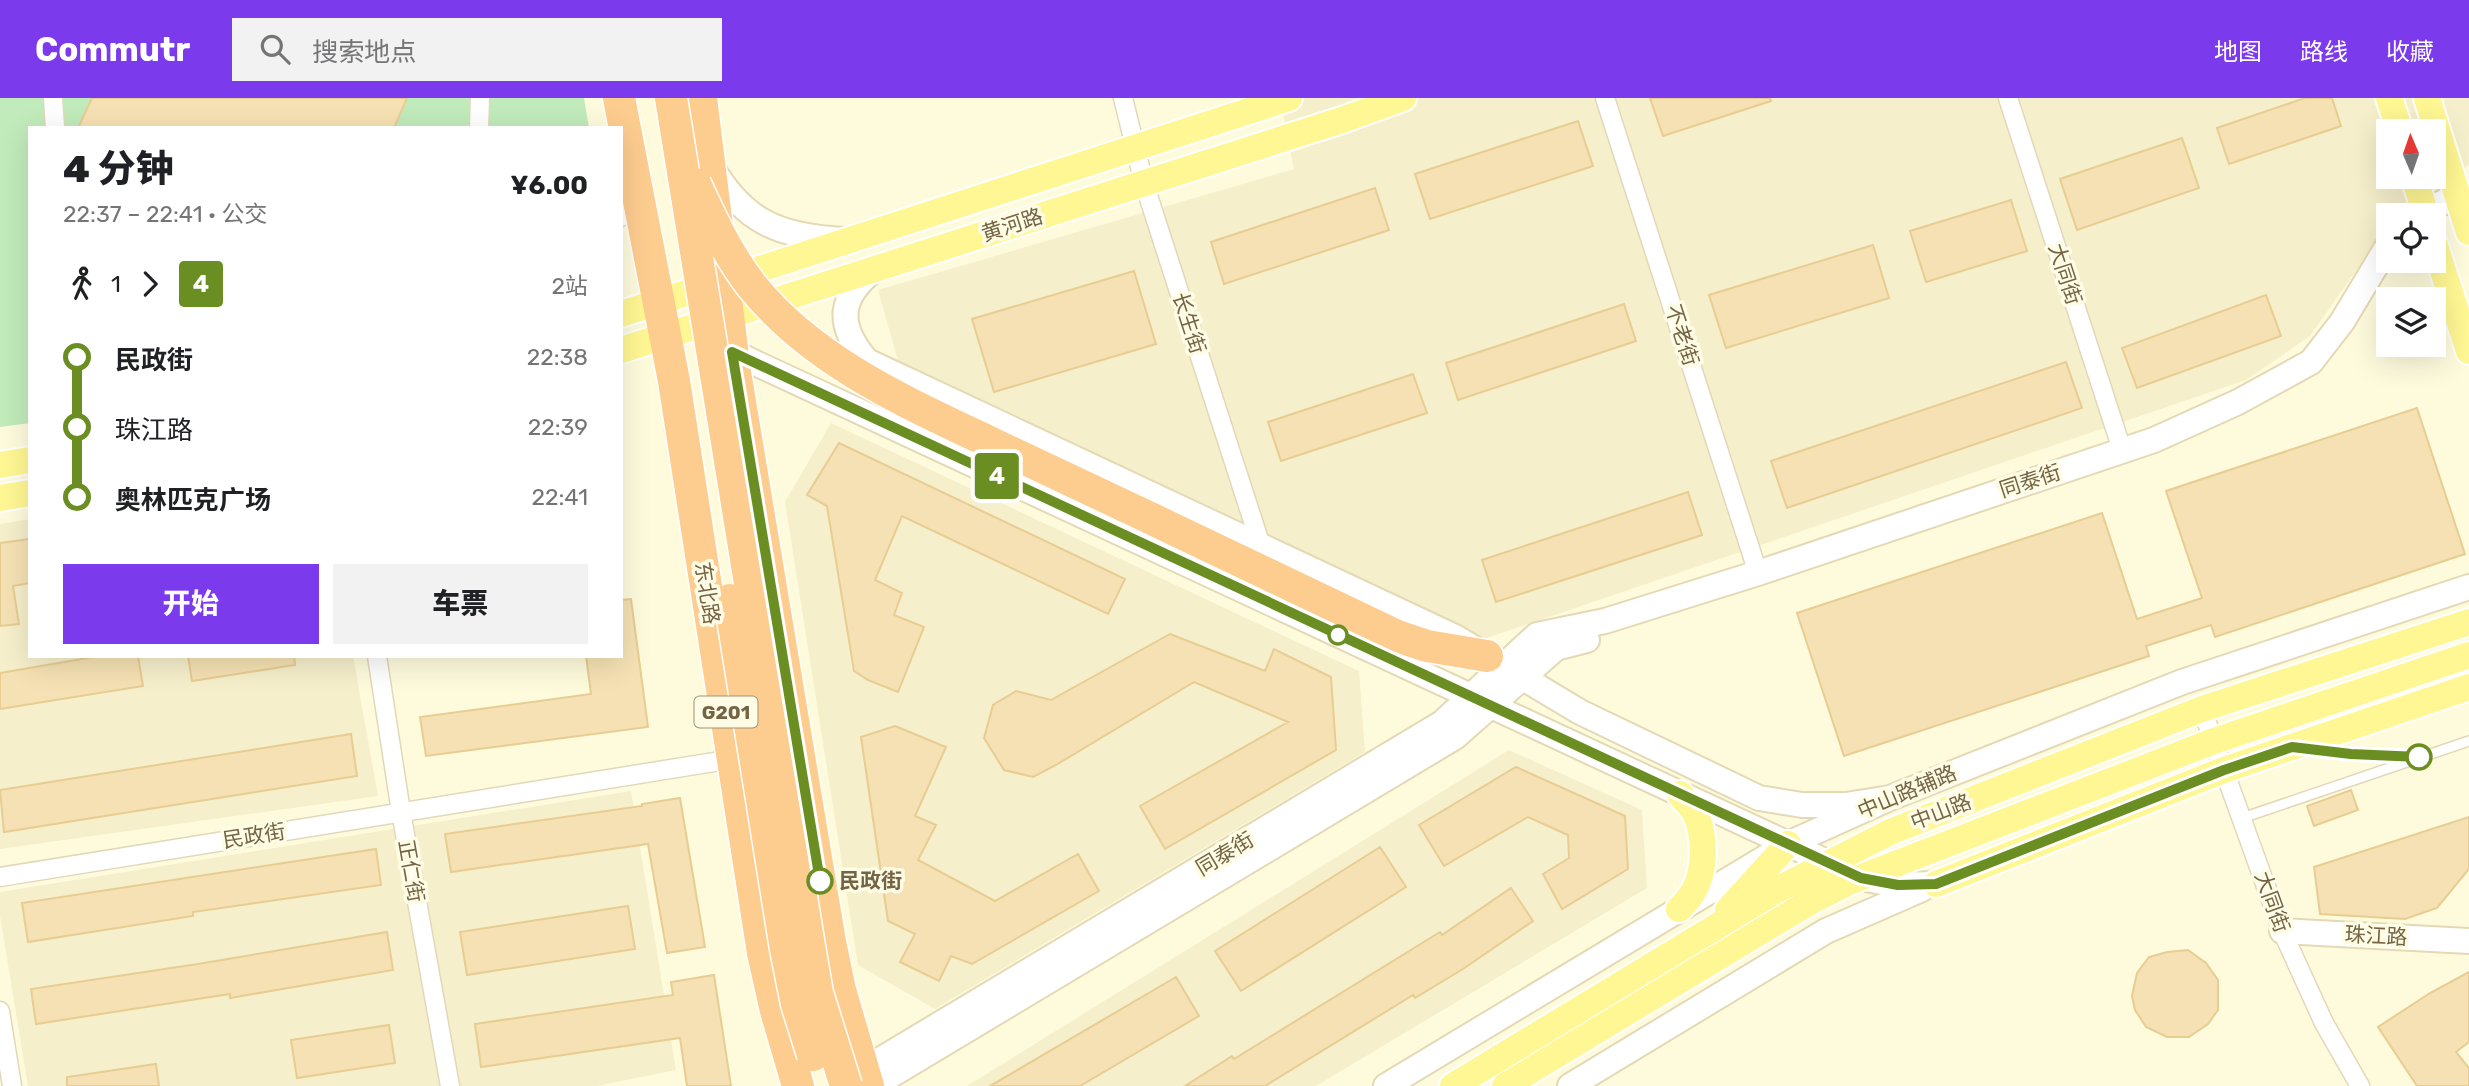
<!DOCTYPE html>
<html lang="zh">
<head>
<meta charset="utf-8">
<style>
  :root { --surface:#fff; --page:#f2f2f2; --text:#202124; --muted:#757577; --accent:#7c3aed }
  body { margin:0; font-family:Rubik,"Noto Sans SC",sans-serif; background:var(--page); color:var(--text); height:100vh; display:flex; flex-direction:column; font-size:26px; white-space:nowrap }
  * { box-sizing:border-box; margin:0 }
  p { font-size:23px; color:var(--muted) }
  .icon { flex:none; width:38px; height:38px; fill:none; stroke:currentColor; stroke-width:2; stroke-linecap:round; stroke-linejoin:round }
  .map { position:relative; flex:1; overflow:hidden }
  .drawer { position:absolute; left:28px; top:28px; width:595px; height:532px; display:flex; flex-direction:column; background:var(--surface); border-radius:0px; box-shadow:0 7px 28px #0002 }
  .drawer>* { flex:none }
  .badge { padding:0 14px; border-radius:5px; font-size:24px; line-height:46px }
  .needle { width:46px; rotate:358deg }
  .tools { position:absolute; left:2376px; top:21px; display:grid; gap:14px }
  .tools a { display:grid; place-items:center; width:70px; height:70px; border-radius:0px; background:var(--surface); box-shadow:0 7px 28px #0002; font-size:35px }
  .map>.badge { position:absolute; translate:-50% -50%; box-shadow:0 0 0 4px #fff }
  .legs { display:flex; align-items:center; gap:10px; height:77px; padding:0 35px; font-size:23px }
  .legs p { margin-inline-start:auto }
  .headline { display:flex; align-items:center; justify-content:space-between; height:119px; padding:0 35px }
  h1 { font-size:38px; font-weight:800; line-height:52px }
  .primary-button { display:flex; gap:14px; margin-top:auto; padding:14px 35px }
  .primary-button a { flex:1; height:80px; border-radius:0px; background:var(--accent); color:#fff; font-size:28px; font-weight:800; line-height:80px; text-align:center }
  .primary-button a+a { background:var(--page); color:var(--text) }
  ul { padding:0 35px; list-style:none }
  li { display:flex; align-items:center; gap:24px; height:70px; font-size:26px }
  li i { display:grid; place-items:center; width:10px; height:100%; margin:0 9px; background:currentColor }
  li i::after { content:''; width:18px; height:18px; margin:-9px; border:5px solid; border-radius:50%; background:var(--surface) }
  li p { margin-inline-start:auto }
  li:first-child i { background:linear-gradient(#0000 50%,currentColor 0) }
  li:last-child i { background:linear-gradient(currentColor 50%,#0000 0) }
  header { display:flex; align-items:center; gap:42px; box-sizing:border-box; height:98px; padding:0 35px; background:var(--accent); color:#fff }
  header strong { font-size:33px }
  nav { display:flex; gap:38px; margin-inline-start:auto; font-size:24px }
  .search { width:490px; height:63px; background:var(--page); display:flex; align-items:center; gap:18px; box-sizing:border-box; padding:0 24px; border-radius:0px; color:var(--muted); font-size:26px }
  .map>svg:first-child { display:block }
  .residential { fill:#f6efcb; fill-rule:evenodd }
  .green { fill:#c1ebbb }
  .building { fill:#f5e1b3; stroke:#e8cd92; stroke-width:2 }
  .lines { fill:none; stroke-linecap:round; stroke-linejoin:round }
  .lane-casing { stroke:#e2d8b9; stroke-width:12 }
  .street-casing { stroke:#e2d8b9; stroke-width:21 }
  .secondary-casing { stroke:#e4d9b4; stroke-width:28 }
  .primary-casing { stroke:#fff; stroke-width:30 }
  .highway-casing { stroke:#fff; stroke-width:35 }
  .lane { stroke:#fff; stroke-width:9 }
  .street { stroke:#fff; stroke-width:18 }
  .secondary { stroke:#fff; stroke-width:24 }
  .primary { stroke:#fff793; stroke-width:26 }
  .highway { stroke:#fdcc8f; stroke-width:32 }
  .highway-bridge-casing { stroke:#fff; stroke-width:35; stroke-linecap:butt }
  .highway-bridge { stroke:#fdcc8f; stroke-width:32 }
  .line-1-casing { stroke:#fff; stroke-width:16 }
  .line-1 { stroke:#6b8e23; stroke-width:10 }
  .stop-1-dot { fill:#fff; stroke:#6b8e23; stroke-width:3.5 }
  .labels { text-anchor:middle; stroke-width:7; stroke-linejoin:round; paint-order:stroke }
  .shield { fill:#fffce5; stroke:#9e9275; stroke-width:2 }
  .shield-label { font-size:19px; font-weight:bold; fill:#746445 }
  .street-label { font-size:21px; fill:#746445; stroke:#fffce5 }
  .stop-label { font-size:21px; font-weight:bold; fill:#746445; stroke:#fffce5; text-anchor:start }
</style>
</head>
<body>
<header>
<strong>Commutr</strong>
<div class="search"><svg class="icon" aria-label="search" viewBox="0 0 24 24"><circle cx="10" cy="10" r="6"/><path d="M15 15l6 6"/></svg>搜索地点</div>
<nav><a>地图</a><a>路线</a><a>收藏</a></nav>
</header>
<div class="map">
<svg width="2469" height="988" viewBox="0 0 2469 988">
  <rect width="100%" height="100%" fill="#fefbdd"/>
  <!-- residential -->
  <path class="residential" d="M1280 0H2469V67L2396 117H2389V126L2310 238 2246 282 1481 542 900 270 878 192 1294 71ZM2389 33H2434V79H2389Z
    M831 325 1359 573 1365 654 935 911 858 867 785 404Z
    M30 421V558H353L378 698 0 751V426Z
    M1509 652 1642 712 1647 790 1316 988H967Z
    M631 693 676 972 597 988H28L0 818V794Z"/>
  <!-- green -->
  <path class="green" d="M0 0H584L589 30H30V325L0 329Z"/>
  <!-- building -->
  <path class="building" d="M92 0H407L394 30H78Z
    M1650 0H1770L1771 3 1663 38Z
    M2305 0H2332L2341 28 2229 66 2217 30Z
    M1578 23 1593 68 1430 121 1415 76Z
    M2182 40 2199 90 2077 132 2060 81Z
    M1375 90 1389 132 1224 186 1211 144Z
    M2011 102 2027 153 1926 184 1910 133Z
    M1873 147 1889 200 1726 250 1709 197Z
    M1134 173 1156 246 994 294 972 221Z
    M2266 197 2281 238 2137 290 2122 250Z
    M1624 206 1636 243 1458 302 1446 265Z
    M2066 264 2082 310 1787 410 1771 363Z
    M1413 276 1427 315 1281 363 1268 324Z
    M2417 310 2465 456 2215 539 2211 527 2146 548 2149 558 1844 658 1797 515 2102 415 2137 521 2202 500 2166 393Z
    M839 345 1125 481 1108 516 902 418 875 482 902 495 894 517 924 529 898 594 868 582 854 573 827 408 807 397Z
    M1688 394 1702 437 1496 504 1482 462Z
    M30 441V485L13 488 19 526 0 528V445Z
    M631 501 648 629 426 658 420 619 591 596 586 558H621V502Z
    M1170 536 1265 573 1274 551 1331 579 1336 652 1165 751 1140 708 1288 624 1194 584 1056 667 1033 679 1004 672 984 640 993 607 1016 593 1051 602Z
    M99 558H138L143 588 0 611V575Z
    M188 558H294L295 567 192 583Z
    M895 628 946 649 915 718 936 727 918 762 995 803 1078 756 1099 793 972 866 951 858 939 883 900 864 915 836 888 823 861 639Z
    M351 636 357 678 4 734 0 692Z
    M1516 669 1625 718 1628 771 1562 811 1543 776 1569 760 1568 737 1528 719 1444 768 1419 727Z
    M2351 692 2358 712 2314 728 2307 708Z
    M680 700 705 849 667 855 648 746 451 774 445 736 642 708V706Z
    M2469 719V771L2437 810 2405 821 2320 816 2314 769Z
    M1380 749 1406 789 1241 893 1215 853Z
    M376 751 381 787 193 814V818L28 844 22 805Z
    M1511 790 1533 823 1463 871 1415 900 1413 897 1265 988H1185L1232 958 1234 961 1440 834 1442 837Z
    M628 808 635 851 467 877 460 834Z
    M387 834 393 872 230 900V896L36 926 31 891 198 866Z
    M2188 852 2206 865 2218 882V912L2208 926 2189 939H2167L2146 929 2135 912 2132 898 2137 875 2149 859 2167 854Z
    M2469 874V944L2456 954 2469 970V988H2417L2378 929 2430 895Z
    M714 877 731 988H687L680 940 481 969 475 926 673 897 671 884Z
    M1176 879 1199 918 1080 988H990Z
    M389 927 395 965 297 980 291 942Z
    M156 966 159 988H67V979Z"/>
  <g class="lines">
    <defs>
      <path id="lane" d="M2313 651 2411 659
        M2242 720 2469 643"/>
      <path id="street" d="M53 0 55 30
        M1123 0 1144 85 1261 448
        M1605 0 1758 475
        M2008 0 2122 352
        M479 30 480 0
        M621 119 637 98
        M377 558 401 714 450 988
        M2202 611 2282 833 2324 925 2360 988
        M0 779 739 660
        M0 913 12 988"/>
      <path id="secondary" d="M711 68C744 125 781 139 845 142
        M2419 117 2457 97
        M876 170C838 199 836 227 867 263L1455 539 1580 614 1759 700 1802 707H1846L1890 700
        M721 249 1861 780 1898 787 1936 786
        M2282 833 2469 843
        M850 980 1442 625 1537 537 1605 523 1758 475 2154 342 2238 304 2311 264 2342 224 2389 146
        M873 988 1455 639 1556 550 1587 542
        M1386 988 1788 746 1890 700 2182 584 2469 489
        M1570 988 1826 833 1922 791"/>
      <path id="primary" d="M2389 0 2400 33
        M2427 0 2469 134
        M2414 79 2426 117
        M2434 145 2469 253
        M621 216 1289 0
        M621 252 1342 22 1403 0
        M0 367 30 362
        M0 400 30 395
        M1936 786 2224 672 2469 589
        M1679 811C1684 806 1690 800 1693 794 1706 773 1706 735 1694 713 1690 707 1684 702 1680 696
        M1728 812 1788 746
        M1453 988 1775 793 1890 734 2202 611 2469 524
        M1505 988 1808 805 1849 784 2214 643 2469 557"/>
      <path id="highway" d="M619 0 674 283 763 855 776 913 798 988
        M701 0 735 274 830 844 840 892 868 988
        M1148 419 1397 538 1427 548 1487 558"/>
    </defs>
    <!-- lane casing -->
    <use href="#lane" class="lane-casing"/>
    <!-- street casing -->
    <use href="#street" class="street-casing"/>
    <!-- secondary casing -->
    <use href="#secondary" class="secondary-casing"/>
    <!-- primary casing -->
    <use href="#primary" class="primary-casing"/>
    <!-- highway casing -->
    <use href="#highway" class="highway-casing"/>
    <!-- lane -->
    <use href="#lane" class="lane"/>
    <!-- street -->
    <use href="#street" class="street"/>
    <!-- secondary -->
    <use href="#secondary" class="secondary"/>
    <!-- primary -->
    <use href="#primary" class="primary"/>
    <!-- highway -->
    <use href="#highway" class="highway"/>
    <defs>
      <path id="highway-bridge" d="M671 0 809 848 817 895 846 988
        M695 86C711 121 728 157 752 188 812 262 901 302 985 342 1039 368 1094 393 1148 419
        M730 502 786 851 797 906 813 957"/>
    </defs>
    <!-- highway-bridge casing -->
    <use href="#highway-bridge" class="highway-bridge-casing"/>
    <!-- highway-bridge -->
    <use href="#highway-bridge" class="highway-bridge"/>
  </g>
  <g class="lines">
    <defs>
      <path id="line-1" d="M820 783 732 254 1861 780 1898 787 1936 786 2224 672 2292 649 2351 656 2419 659"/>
    </defs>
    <!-- line-1 casing -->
    <use href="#line-1" class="line-1-casing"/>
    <!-- line-1 -->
    <use href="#line-1" class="line-1"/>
  </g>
  <!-- markers -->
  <g class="stop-1-dot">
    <circle cx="1338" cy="537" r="9"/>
    <circle cx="2419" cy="659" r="12"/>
    <circle cx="820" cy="783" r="12"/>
  </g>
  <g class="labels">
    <!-- shield labels -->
    <rect class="shield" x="694.5" y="598.5" width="63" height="31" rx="5"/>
    <g class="shield-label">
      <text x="726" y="621">G201</text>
    </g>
    <!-- street labels -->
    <g class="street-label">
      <text transform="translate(1012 127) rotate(-18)" y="7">黄河路</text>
      <text transform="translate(2065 176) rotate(72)" y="7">大同街</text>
      <text transform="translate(1189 225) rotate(72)" y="7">长生街</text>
      <text transform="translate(1682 237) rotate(72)" y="7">不老街</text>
      <text transform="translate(2030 383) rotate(-18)" y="7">同泰街</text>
      <text transform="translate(707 495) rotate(81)" y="7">东北路</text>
      <text transform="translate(1907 694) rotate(-23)" y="7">中山路辅路</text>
      <text transform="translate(1941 714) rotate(-21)" y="7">中山路</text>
      <text transform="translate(254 738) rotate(-9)" y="7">民政街</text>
      <text transform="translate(1225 756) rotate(-31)" y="7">同泰街</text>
      <text transform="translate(411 773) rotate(80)" y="7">正仁街</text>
      <text transform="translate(2272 804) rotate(70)" y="7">大同街</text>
      <text transform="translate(2376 838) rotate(3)" y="7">珠江路</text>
    </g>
    <!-- stop labels -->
    <g class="stop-label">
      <text x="839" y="790">民政街</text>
    </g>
  </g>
</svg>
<div class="tools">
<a><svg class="needle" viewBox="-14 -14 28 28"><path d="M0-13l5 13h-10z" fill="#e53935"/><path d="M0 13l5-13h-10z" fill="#757577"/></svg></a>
<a><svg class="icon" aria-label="locate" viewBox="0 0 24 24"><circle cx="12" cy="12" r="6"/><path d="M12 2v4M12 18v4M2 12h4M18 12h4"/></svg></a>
<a><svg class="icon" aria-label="layers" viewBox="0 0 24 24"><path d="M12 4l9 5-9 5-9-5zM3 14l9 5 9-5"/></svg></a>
</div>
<b class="badge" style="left:997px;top:378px;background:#6b8e23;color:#fff">4</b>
<section class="drawer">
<div class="headline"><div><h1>4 分钟</h1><p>22:37 – 22:41 · 公交</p></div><b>¥6.00</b></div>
<div class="legs"><svg class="icon" aria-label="walk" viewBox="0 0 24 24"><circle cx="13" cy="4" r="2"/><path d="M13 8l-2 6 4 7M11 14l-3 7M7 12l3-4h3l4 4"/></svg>1<svg class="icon" aria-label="forward" viewBox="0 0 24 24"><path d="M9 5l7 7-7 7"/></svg><b class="badge" style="background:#6b8e23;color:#fff">4</b><p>2站</p></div>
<ul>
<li><i style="color:#6b8e23"></i><b>民政街</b><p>22:38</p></li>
<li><i style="color:#6b8e23"></i><span>珠江路</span><p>22:39</p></li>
<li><i style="color:#6b8e23"></i><b>奥林匹克广场</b><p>22:41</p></li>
</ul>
<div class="primary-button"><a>开始</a><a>车票</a></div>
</section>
</div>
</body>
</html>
